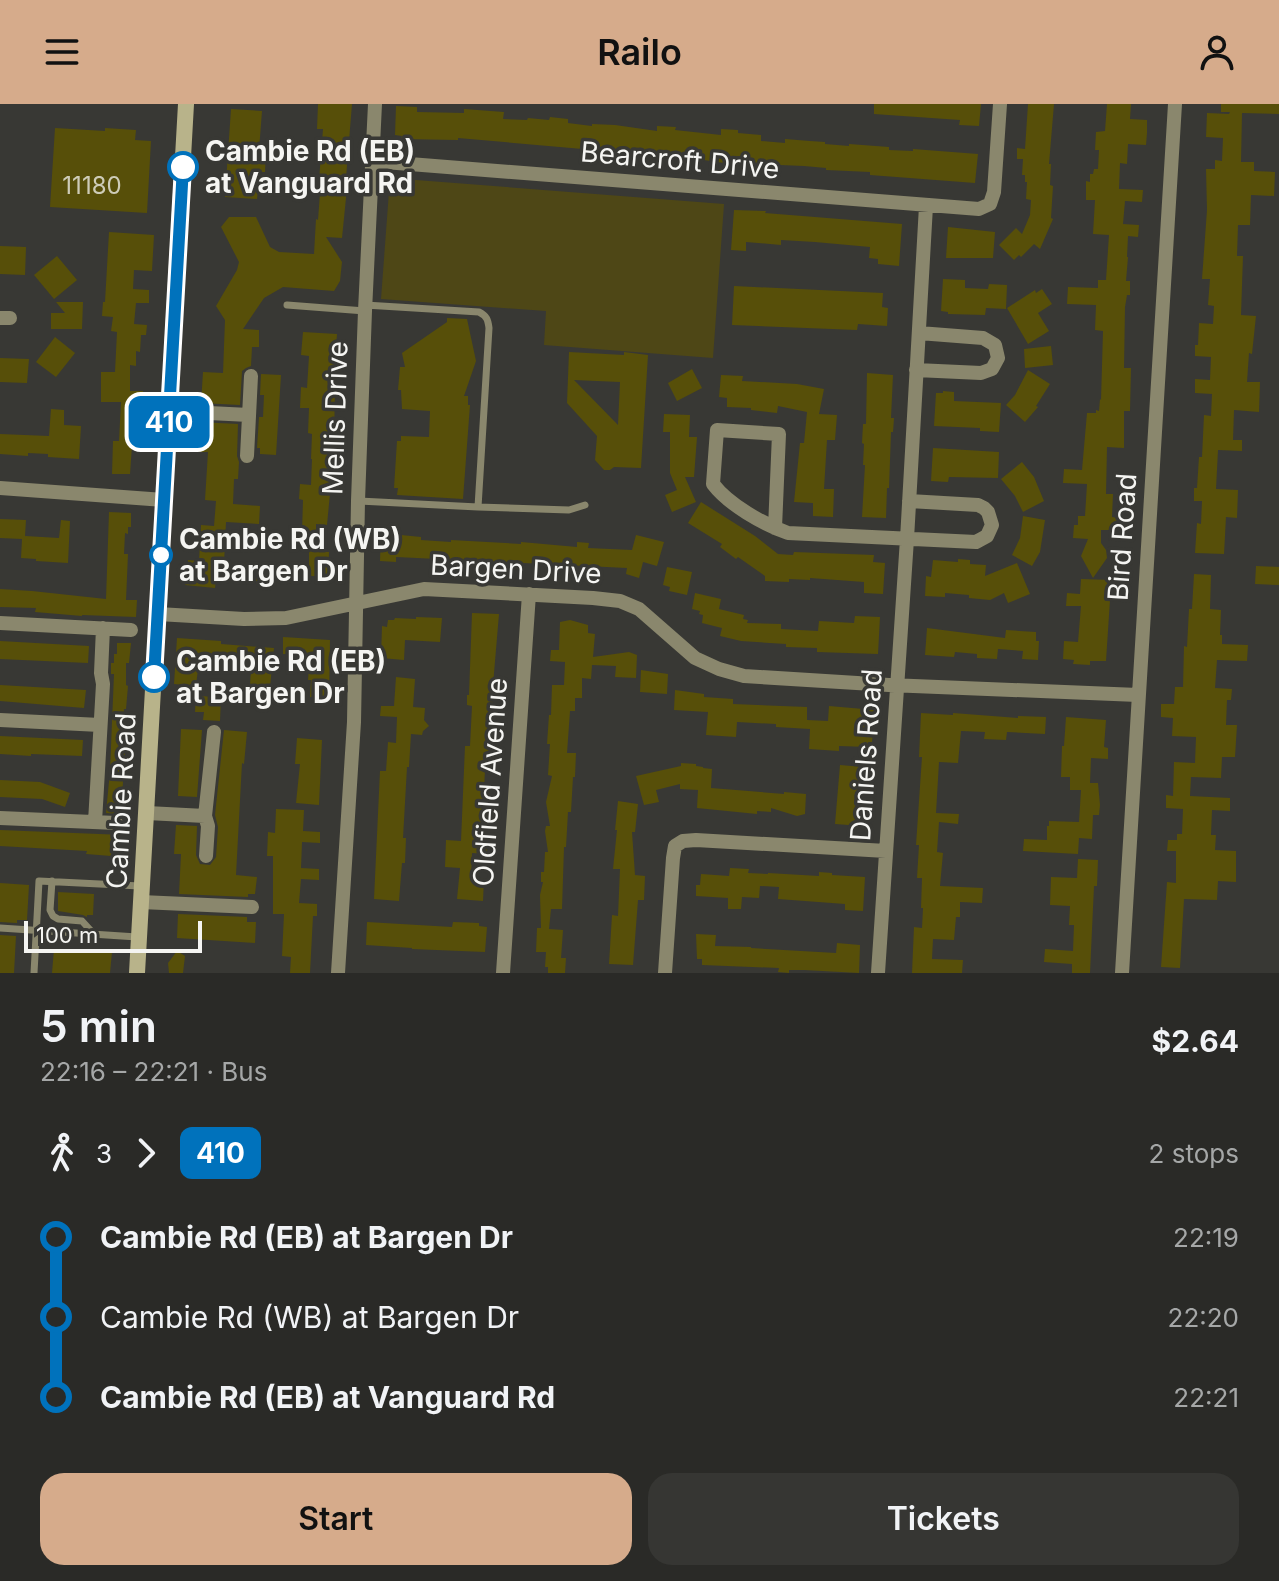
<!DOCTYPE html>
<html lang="en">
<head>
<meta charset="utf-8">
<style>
  :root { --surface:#2a2a27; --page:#363633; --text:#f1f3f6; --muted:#a5a7a7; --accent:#d6ab8b }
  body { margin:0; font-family:Inter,sans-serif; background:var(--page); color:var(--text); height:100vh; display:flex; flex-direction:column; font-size:30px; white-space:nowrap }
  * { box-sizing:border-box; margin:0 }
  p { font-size:26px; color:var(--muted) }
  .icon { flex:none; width:44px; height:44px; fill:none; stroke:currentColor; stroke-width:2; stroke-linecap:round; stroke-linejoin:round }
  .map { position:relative; height:869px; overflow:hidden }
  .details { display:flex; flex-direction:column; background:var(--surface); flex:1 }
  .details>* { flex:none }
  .badge { padding:0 16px; border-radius:12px; font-size:28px; line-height:52px }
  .scale { position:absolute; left:24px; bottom:20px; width:178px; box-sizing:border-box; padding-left:8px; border:4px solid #f5f5f2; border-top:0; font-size:22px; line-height:28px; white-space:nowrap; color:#f5f5f2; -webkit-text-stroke:6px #383834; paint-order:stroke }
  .map>.badge { position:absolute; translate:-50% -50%; box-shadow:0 0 0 4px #fff }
  .legs { display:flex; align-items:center; gap:12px; height:88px; padding:0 40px; font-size:26px }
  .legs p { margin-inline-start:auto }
  .summary { display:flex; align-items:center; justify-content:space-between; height:136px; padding:0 40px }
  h1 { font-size:44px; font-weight:600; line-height:60px }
  .button { display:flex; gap:16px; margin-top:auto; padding:16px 40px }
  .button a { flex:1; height:92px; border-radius:24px; background:var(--accent); color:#111; font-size:32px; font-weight:600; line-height:92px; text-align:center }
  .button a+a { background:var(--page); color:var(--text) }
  ul { padding:0 40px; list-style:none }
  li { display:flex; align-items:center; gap:28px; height:80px; font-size:30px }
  li i { display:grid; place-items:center; width:12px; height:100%; margin:0 10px; background:currentColor }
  li i::after { content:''; width:20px; height:20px; margin:-10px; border:6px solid; border-radius:50%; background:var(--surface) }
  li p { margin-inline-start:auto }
  li:first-child i { background:linear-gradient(#0000 50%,currentColor 0) }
  li:last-child i { background:linear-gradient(currentColor 50%,#0000 0) }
  header { display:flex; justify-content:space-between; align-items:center; height:104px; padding:0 40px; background:var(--accent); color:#111; font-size:36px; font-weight:600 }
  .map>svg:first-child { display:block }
  .green { fill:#4e4716 }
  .building { fill:#574f09; fill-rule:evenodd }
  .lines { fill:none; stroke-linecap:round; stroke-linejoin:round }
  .service { stroke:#8a876d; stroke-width:7 }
  .minor { stroke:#8a876d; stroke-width:14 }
  .secondary { stroke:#b8b38a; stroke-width:16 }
  .line-1-casing { stroke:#fff; stroke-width:18 }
  .line-1 { stroke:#0072bc; stroke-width:12 }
  .stop-1-dot { fill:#fff; stroke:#0072bc; stroke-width:4 }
  .labels { text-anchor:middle; stroke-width:7; stroke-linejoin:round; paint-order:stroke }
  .number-label { font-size:24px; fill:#ceccb8 }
  .stop-label { font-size:28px; font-weight:bold; fill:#f5f5f2; stroke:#383834; text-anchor:start }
  .street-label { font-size:28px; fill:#f5f5f2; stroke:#383834 }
</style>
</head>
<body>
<header><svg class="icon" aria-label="menu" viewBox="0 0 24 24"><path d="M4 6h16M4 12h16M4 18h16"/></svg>Railo<svg class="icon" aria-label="person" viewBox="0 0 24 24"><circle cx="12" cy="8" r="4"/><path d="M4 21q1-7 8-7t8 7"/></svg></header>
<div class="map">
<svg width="1279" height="869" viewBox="0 0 1279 869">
  <rect width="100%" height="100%" fill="#383834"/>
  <!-- green -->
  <path class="green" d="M390 74 724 100 713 254 544 241 546 207 381 195Z"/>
  <!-- building -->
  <path class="building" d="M318 0H352L346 74H348L342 134 326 133 342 158 340 177 334 187 283 183 264 194 243 225 259 226V243H252L251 262 246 264 242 267 240 301 201 299 203 268 223 269 225 216 216 202 237 166 239 158 221 123 229 113H256L270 143 279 148 314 150 316 115 318 116 320 89H318L323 25H317Z
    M874 0H981L979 22 959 21 960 16 874 10Z
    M1028 0H1054L1049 60H1051L1050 81 1053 82 1051 114 1053 115 1040 145 1034 140 1021 153 1019 151 1014 156 999 141 1016 124 1022 130 1030 111 1031 96 1026 95 1027 78H1025V71H1022L1023 55H1017V44L1025 45Z
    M1107 0H1131L1130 15 1147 16V29L1146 41 1128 40 1127 60 1120 59 1119 85 1143 86 1142 98 1125 97 1123 120 1139 121 1138 133 1128 132 1127 153H1128L1126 177H1130V191H1127L1125 203 1124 264H1131L1130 307H1124V344L1107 343 1106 390H1113L1112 413 1118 414 1117 426H1101V439L1106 446 1107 454 1093 474 1081 452 1088 435 1073 434 1074 421H1078V412H1085L1087 380 1063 379 1064 365 1082 366 1087 309H1096V306L1099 307 1100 295 1101 296 1103 227 1095 226 1096 201 1067 200 1068 183 1098 184V176H1106L1109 131 1093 130 1095 96H1086V77L1090 78V70H1093L1094 65H1098L1099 46H1095L1096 28 1105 27Z
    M1221 0H1279V10L1242 9 1241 58H1254V67L1275 68 1274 92 1251 91 1250 121H1238L1237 152H1243L1241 211 1256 212 1252 250 1249 249 1247 278H1260L1259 308 1234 306 1233 336H1242V347L1218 346 1216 385 1238 386 1237 414 1226 413 1224 450 1195 449 1197 419 1201 420 1202 397H1194V384H1197L1199 353H1202L1204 311 1211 312 1212 290 1195 289V275L1210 276 1211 253 1195 252V241H1198L1199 219 1213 220 1214 202 1208 201 1210 175H1202L1207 106 1206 65H1215V56L1222 57 1223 34 1206 33 1207 9 1229 10 1230 8H1221Z
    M396 2 417 3V8L464 9V5L504 8 503 15 527 16 528 14 549 16 550 13 568 15V19L592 22V20L615 21 657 27V22L676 23 675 26 721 31V25L738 26V29L761 31V37L785 39V35L810 37 825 38V40L849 42V40L889 43V46L913 47V45L978 50 975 79 870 71V68L826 66V64L804 62 758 60V62L735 60V64H724V59L697 55 458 34V36L401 35 402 32 395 31Z
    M231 5 262 7 259 46 266 47 265 68H260L257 95 225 93Z
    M55 24 105 27V24L136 26 135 36 151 37 147 109 50 103Z
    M734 106 766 107 765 109 902 120 899 162 878 160V155L869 154 870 143 815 138 781 136V141L746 138V147L731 146Z
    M948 123 995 128 993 154H946Z
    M109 128 154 131 152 167 134 166 133 185 149 186V199H136L134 220 147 221 146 231H141L140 248 136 247V262L130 261V287H143V299H135L130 370H112L113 337H119L121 298H101V268H115L117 228 111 227 113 213 102 212 103 198H105Z
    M0 142 26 143 25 171 0 170Z
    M57 152 77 176 54 195 34 171Z
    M943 175 965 176V184L988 185 989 180 1007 181 1006 205 986 204 985 211 948 210V208L941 207Z
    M734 182 883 189 882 203 888 204 887 222 858 220 857 226 732 221Z
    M1042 185 1052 200 1038 209 1049 227 1028 240 1007 204 1035 186 1036 189Z
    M56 198H83L82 225H51V209H65Z
    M447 214 467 215 476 257 464 292H468V301H470L463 395 397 391 398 384H394L397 337H401V332L429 333 430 307 402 305 401 286H398L400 263H405L402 249 447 218Z
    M303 228 337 230 333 285H335L334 335H337L335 379H331L327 421 316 420V430L302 429 303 396 299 395 300 380 311 381 312 355H311L312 330 308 329 309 304H300L301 283 307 284 309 252 301 251Z
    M55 233 75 249 56 273 36 258Z
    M1051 242 1053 261 1025 264 1024 245Z
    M569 248 624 251V248L648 251 641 364 614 363 610 366H604L595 356 597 332 567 299ZM574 276 620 278 618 321Z
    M0 254 29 255 27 279 0 278Z
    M692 265 702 284 677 297 668 279Z
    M1028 266 1050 280 1036 302 1038 303 1025 318 1006 301 1015 291Z
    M867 269 893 271 891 314H894L893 328H891L889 384H887L886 414 862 413 865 361H863L864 340 862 339 863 320H866Z
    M261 270 281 271 276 351 260 350V344H257L259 313H263L264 291H260Z
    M721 271 743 272 742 277 797 280 824 285 819 310 837 311 835 336H827L824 385H834L833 413 813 412V399L794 398 800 339H804L807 308 778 302 777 309 751 306V304L727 303V294L719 293Z
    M943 287 954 288V297L1001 299 999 328 980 327V324L934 322 936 289H943Z
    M51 305 64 306V321L81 322 79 355 48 353V350L28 349V352L0 350V330L49 332Z
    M664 310 690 311 689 333H697L694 373H685L696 398 672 408 665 391 677 386 670 369V328H663Z
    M199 318 238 320 237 352 239 358 238 375H234L233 400 260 402 259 420 226 418 224 459 309 461V447L329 448 328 473 296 471V479L216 476 215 484 185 481 188 456 199 457 201 421 214 422 216 397 205 396 208 348H197Z
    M933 344 999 348 998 374 949 373 948 378 931 377Z
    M1022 358 1034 373 1044 397 1023 408 1015 392 1001 375Z
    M701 398 755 432 778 450 793 451 794 448 874 451 873 458 885 459 883 490 864 489V478L810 474V476L789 475V478L765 477V472L738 453 736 455 720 443 722 440 688 419Z
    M109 408 131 409V423H128V430L125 429 124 450H128L126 496H137L136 513 82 511V512L35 508 36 504 0 503V485L32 487 106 495Z
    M1023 412 1045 416 1040 448 1032 462 1012 451 1020 434Z
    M0 415 26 416 25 432 59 434 61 416 70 417 68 459 36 457V455L21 454 22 435 0 434Z
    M381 429 421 433V436L451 438V436L521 440V438L577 443V438L589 439 588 444 632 446 636 431 664 438 657 462 643 458 639 474 626 470 627 464 396 453V458L380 457Z
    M958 455 970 456V460L986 461 985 472 1017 459 1030 490 1008 499 1004 489 990 496 969 494V491L945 489V493L925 492 926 472 931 473 933 456 958 458Z
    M1256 462 1279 463V481L1255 480Z
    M667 463 692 468 687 491 669 487 670 483 663 481Z
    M1194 470 1211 471 1210 505 1221 506 1220 531H1222V540L1248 541 1247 557 1217 556 1215 584 1232 585 1231 596H1227L1226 621H1237L1235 653H1222L1221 674 1191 673 1190 692 1230 694V707L1212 706 1211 731H1216L1215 746 1236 747V778L1218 777 1217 796 1184 795 1180 864 1161 863 1167 778 1176 779V747H1167L1168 736H1177V730H1182L1183 705 1166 704V691L1173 692 1174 658 1195 659 1196 633 1172 632 1173 614 1161 613V600H1174L1175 583H1183L1184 542 1187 543 1189 505H1192Z
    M1081 475 1111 476 1110 485 1120 486 1119 496H1110L1106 557H1090V561L1073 560 1074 556 1063 555 1064 537 1078 538 1081 502H1066L1067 489 1080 490Z
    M695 489 721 495 719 505 744 511 743 515 748 516 747 519 781 520V525L818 527 819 517 854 519 855 512 880 513 878 550 817 548V544L786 543V540L741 537 720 532 722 524 702 519 703 511 699 510 700 507 692 505Z
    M472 509 499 510 494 569 491 635 488 666H485L483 705H487L485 738H487V750L472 749 471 774 484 775 483 797 457 795 460 764 445 763 446 736 461 737 465 642H470L472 602 467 601V591H469Z
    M416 513 442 514 440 538 405 536 404 556 381 554 382 522 387 523 388 516H394L395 514 416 515Z
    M570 516 588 521V529L595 530 593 553 629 548 637 551 636 574 615 573 616 562 592 561 591 575 582 574V594H575V607H570L567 649H576L575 673H573L571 708H568L566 743H564L562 805H551L549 825 563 826 561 854H566L565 869H548V863H545L546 848H536L537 824H541L540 791 543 778H541V768H544L545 748H548L545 727 546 722H550L546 698 552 672 548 671 550 640H547L549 611H551L552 581H564L565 558 550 557 551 546H559L560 518Z
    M927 524 1005 534 1006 526 1036 528V537H1039L1038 556 1022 555 1023 547 998 545 997 555 977 554V550L955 548 954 553 925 551Z
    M283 533 330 536 329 594 310 593 311 576H308L310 551 283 550Z
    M177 534 221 537V540L274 544 270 583H264L263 596 249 595 251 566 219 564V567L198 565 196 582 174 580Z
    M0 537 89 542 88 559 0 555Z
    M117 539H131L129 559H126V581L128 582 126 605H124L123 621 125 622 126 630 121 710 106 709 110 667 114 570H111V559H114V550H117Z
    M641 566 668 570 667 590 640 588Z
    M396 573 415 575 413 603 425 604 424 616 429 622 423 627 422 631 411 630 409 663H407L403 734H406L405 759H402L399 797 374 795 380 667H386L388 638 396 639 397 613 380 612 381 602H394Z
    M0 581 86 586 84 604 0 597Z
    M675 586 704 590V593L733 595V600L807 603V616L828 617 829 602 875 606 872 638H868V643L839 642V647L809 645 810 625 776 623V620L737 618 736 633 706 631 708 608 674 606Z
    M196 592 221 593 220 617 203 616 204 608H195Z
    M921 609 953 611V609L1018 614V612L1046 613 1045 630 1007 628 1006 636 984 635 985 628 961 627 958 659 939 658 936 709 959 710 958 720 939 718 937 748 943 749 940 782 983 784 982 799 960 798V813H956L954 836 933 835 932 855 963 856 962 869H912L914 823 922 824 923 804H921L922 774H917L919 741H916L922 653H919Z
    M1066 613 1106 616 1104 643 1108 644V655L1091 654 1090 679H1098L1100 701 1099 711H1093L1092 735 1079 734 1078 750 1023 747 1024 735 1047 736V722H1049V717L1079 718 1081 686H1070V673H1061L1062 642H1064Z
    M181 625 202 626 197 693 178 692Z
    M224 626 247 628 244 660 242 659 236 771 257 773 255 790H248V793L179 790 181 750H174L176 721 197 722 196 751 200 760 210 761 216 753 218 723 215 711Z
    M0 632 83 636 82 652 31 650V652L0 650Z
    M297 634 322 636 319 701 296 699 300 660H295Z
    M681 659 696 660V662L703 663V664L712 665 711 684 784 690V688L806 690 805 710 797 712 771 704V708L757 707V710L697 704 698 686 680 685V680L656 686 659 698 644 701 636 672 681 662Z
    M840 661 863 663 862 688H858L857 707H863L862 722 835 720Z
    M0 676 40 678 70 689 65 703 42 695 0 693Z
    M618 697 638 700 635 728H632L635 771 645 772 644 796H638L633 861 609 860 612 811 618 812 620 765H613L617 726H615Z
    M276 705 304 706 303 727 320 728V739L302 738 301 764 319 765V776L301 775 299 799 317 800V812H313L310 869H290L291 853 282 852 284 810H273V752H267L268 728 275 729Z
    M0 726 124 731 123 748 112 747 111 752 86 750 87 747 0 742Z
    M1078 755 1098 756 1097 782H1094L1090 869H1072V860L1044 858 1045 845 1073 847 1074 821H1069L1070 802 1050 801 1051 773 1077 774Z
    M730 764 749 765 748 769 768 770V769L819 772V768L832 769V771L865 773 863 807 845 806V800L778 795 779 783 760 782 759 794 742 793 741 805H728V794L696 792V781H700L701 770 729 772Z
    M0 779 29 781 27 816H17V819L0 818Z
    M58 788 94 790 93 811H87V813L83 811 58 807Z
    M178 810 247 813V818H256L255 839 177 834Z
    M367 818 452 823 453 818 479 819V822L487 823 485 848 412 845V844L366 841Z
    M696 830 716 831 715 842 751 843V844L836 849 837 839 860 841 859 869 804 866H789V869L778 868 779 864 702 861V855H697Z
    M0 831 16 832 14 869H0Z
    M54 845 112 848 110 869H52Z
    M177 847 185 852 183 869H169L168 859Z"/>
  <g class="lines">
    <!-- service -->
    <path class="service" d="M287 201 365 207
      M359 397 478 403 489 224C488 216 487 212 479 208L365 201
      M478 403 569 406 585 401
      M52 777 50 806 53 812 58 815 82 817 93 829
      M0 824 137 833
      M34 869 39 777 140 782"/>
    <!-- minor -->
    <path class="minor" d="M372 57 979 105 990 100 994 88 1000 0
      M0 214H10
      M916 266 981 269 992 265 998 254 995 241 983 234 919 229
      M169 307 249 311
      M247 352 251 272
      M0 384 164 396
      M775 424 779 330 717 326 713 380C729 401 763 420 788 429L976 438 987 432 992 421 988 408 984 404 978 401 909 397
      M158 510 244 515 286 514 424 485 593 494 620 497 639 505 695 554 719 565 744 572 889 581 1138 591
      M0 519 131 526
      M0 616 100 621
      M147 709 205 712 214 628
      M205 712 208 722 206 752
      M0 714 116 719
      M95 718 103 580 101 569 103 524
      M141 798 252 803
      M338 869 354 618 358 397 365 207 375 0
      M503 869 529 490
      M665 869 673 754 675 742 683 737 696 736 886 747
      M878 869 907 435 926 102
      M1122 869 1175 0"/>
    <!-- secondary -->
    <path class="secondary" d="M137 869 186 0"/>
  </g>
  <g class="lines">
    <defs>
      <path id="line-1" d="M154 573 183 63"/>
    </defs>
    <!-- line-1 casing -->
    <use href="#line-1" class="line-1-casing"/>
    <!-- line-1 -->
    <use href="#line-1" class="line-1"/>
  </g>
  <!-- markers -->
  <g class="stop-1-dot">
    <circle cx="183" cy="63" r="14"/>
    <circle cx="161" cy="451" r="10"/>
    <circle cx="154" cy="573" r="14"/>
  </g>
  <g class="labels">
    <!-- number labels -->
    <g class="number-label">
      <text x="92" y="90">11180</text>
    </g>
    <!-- stop labels -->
    <g class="stop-label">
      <text x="205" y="57">Cambie Rd (EB)<tspan x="205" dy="32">at Vanguard Rd</tspan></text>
      <text x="179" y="445">Cambie Rd (WB)<tspan x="179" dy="32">at Bargen Dr</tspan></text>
      <text x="176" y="567">Cambie Rd (EB)<tspan x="176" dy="32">at Bargen Dr</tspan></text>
    </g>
    <!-- street labels -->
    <g class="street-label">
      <text transform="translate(680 56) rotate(5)" y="10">Bearcroft Drive</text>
      <text transform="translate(335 314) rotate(-88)" y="10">Mellis Drive</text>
      <text transform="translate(1122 433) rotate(-86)" y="10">Bird Road</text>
      <text transform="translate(516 465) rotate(3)" y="10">Bargen Drive</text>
      <text transform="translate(866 651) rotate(-86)" y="10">Daniels Road</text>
      <text transform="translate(490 678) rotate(-86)" y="10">Oldfield Avenue</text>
      <text transform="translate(121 697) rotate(-87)" y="10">Cambie Road</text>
    </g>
  </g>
</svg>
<div class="scale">100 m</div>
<b class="badge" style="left:169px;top:318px;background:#0072bc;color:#fff">410</b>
</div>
<section class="details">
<div class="summary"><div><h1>5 min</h1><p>22:16 – 22:21 · Bus</p></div><b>$2.64</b></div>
<div class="legs"><svg class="icon" aria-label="walk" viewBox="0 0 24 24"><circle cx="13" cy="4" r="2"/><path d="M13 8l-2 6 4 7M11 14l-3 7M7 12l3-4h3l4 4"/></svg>3<svg class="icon" aria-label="forward" viewBox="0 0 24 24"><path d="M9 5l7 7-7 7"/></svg><b class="badge" style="background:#0072bc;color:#fff">410</b><p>2 stops</p></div>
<ul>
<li><i style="color:#0072bc"></i><b>Cambie Rd (EB) at Bargen Dr</b><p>22:19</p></li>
<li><i style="color:#0072bc"></i><span>Cambie Rd (WB) at Bargen Dr</span><p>22:20</p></li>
<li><i style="color:#0072bc"></i><b>Cambie Rd (EB) at Vanguard Rd</b><p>22:21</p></li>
</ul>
<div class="button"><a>Start</a><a>Tickets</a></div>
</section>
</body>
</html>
